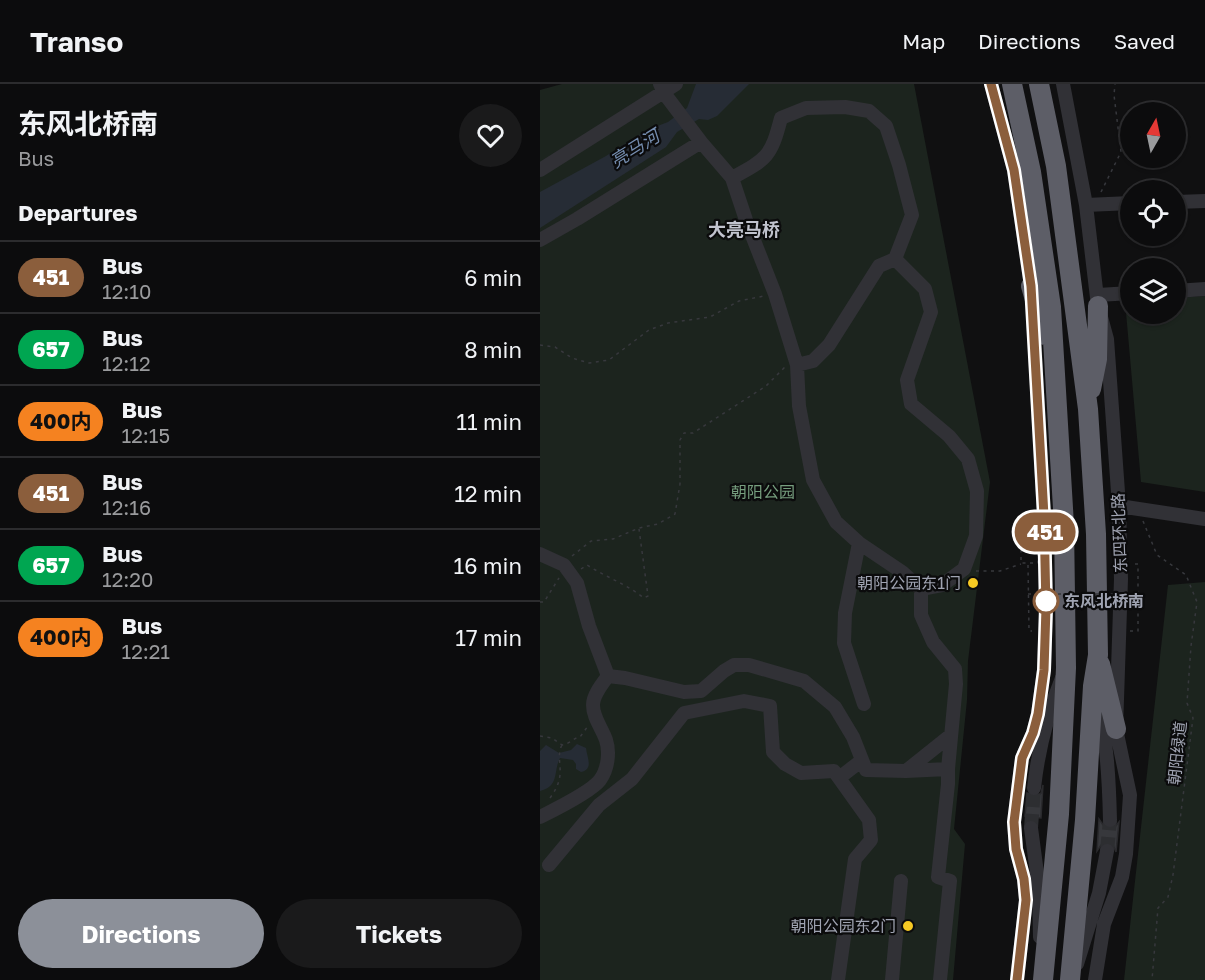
<!DOCTYPE html>
<html lang="en">
<head>
<meta charset="utf-8">
<style>
  :root { --surface:#0c0c0d; --page:#1a1a1b; --text:#f1f3f6; --muted:#9a9b9d; --line:#2c2c2e; --accent:#8c9099 }
  body { margin:0; font-family:"Golos Text","Noto Sans SC",sans-serif; background:var(--page); color:var(--text); height:100vh; display:flex; flex-direction:column; font-size:22px; white-space:nowrap }
  * { box-sizing:border-box; margin:0 }
  p { font-size:20px; color:var(--muted) }
  .icon { flex:none; width:33px; height:33px; fill:none; stroke:currentColor; stroke-width:2; stroke-linecap:round; stroke-linejoin:round }
  .map { position:relative; flex:1; overflow:hidden }
  .drawer { display:flex; flex-direction:column; background:var(--surface); width:540px }
  .drawer>* { flex:none }
  .badge { padding:0 12px; border-radius:20px; font-size:21px; line-height:39px }
  .needle { width:39px; rotate:9deg }
  .tools { position:absolute; left:580px; top:18px; display:grid; gap:12px }
  .tools a { display:grid; place-items:center; width:66px; height:66px; border-radius:50%; background:var(--surface); box-shadow:0 2px 4px #0004,0 0 0 2px var(--line); font-size:30px }
  .map>.badge { position:absolute; translate:-50% -50%; box-shadow:0 0 0 3px #fff }
  h2 { padding:0 18px; font-size:22px; line-height:54px }
  .round { display:grid; place-items:center; flex:none; width:63px; height:63px; border-radius:32px; background:var(--page) }
  .head { display:flex; align-items:center; justify-content:space-between; height:102px; padding:0 18px }
  h1 { font-size:28px; font-weight:700; line-height:45px }
  .cta { display:flex; gap:12px; margin-top:auto; padding:12px 18px }
  .cta a { flex:1; height:69px; border-radius:36px; background:var(--accent); color:#fff; font-size:24px; font-weight:700; line-height:69px; text-align:center }
  .cta a+a { background:var(--page); color:var(--text) }
  ul { padding:0; list-style:none }
  li { display:flex; align-items:center; gap:18px; height:72px; padding:0 18px; border-top:2px solid var(--line) }
  li div { flex:1 }
  li b { display:block; font-size:22px }
  li em { font-style:normal }
  li .badge { min-width:66px; font-weight:700; text-align:center }
  header { display:flex; align-items:center; gap:36px; box-sizing:border-box; height:84px; padding:0 30px; background:var(--surface); border-bottom:2px solid var(--line) }
  header strong { font-size:28px }
  nav { display:flex; gap:33px; margin-inline-start:auto; font-size:21px }
  main { display:flex; flex:1; min-height:0 }
  .map>svg:first-child { display:block }
  .green { fill:#1c241e }
  .water { fill:#262c35 }
  .building { fill:#37383c; stroke:#2a2a2d; stroke-width:1.5 }
  .lines { fill:none; stroke-linecap:round; stroke-linejoin:round }
  .minor-tunnel { stroke:#2d2e31; stroke-width:14; stroke-dasharray:14 7; stroke-linecap:butt }
  .path { stroke:#37383d; stroke-width:1.5; stroke-dasharray:3 4.5; stroke-linecap:butt }
  .minor { stroke:#313136; stroke-width:14 }
  .highway { stroke:#5d5e67; stroke-width:20 }
  .path-bridge { stroke:#37383d; stroke-width:1.5; stroke-dasharray:3 4.5; stroke-linecap:butt }
  .line-casing { stroke:#fff; stroke-width:14 }
  .line { stroke:#8b5e3c; stroke-width:9 }
  .poi-dot { fill:#f6c923; stroke:#0b0b0c; stroke-width:2 }
  .stop-dot { fill:#fff; stroke:#8b5e3c; stroke-width:3 }
  .labels { text-anchor:middle; stroke-width:4.5; stroke-linejoin:round; paint-order:stroke }
  .park-label { font-size:16px; fill:#769e7e; stroke:#0b0b0c }
  .street-label { font-size:16px; fill:#a0a4b2; stroke:#0b0b0c }
  .poi-label { font-size:16px; fill:#a0a4b2; stroke:#0b0b0c; text-anchor:end }
  .stop-label { font-size:16px; font-weight:bold; fill:#a0a4b2; stroke:#0b0b0c; text-anchor:start }
  .water-label { font-size:18px; font-style:italic; fill:#758daf; stroke:#0b0b0c }
  .neighbourhood-label { font-size:18px; font-weight:bold; fill:#c1c3ce; stroke:#0b0b0c }
</style>
</head>
<body>
<header>
<strong>Transo</strong>
<nav><a>Map</a><a>Directions</a><a>Saved</a></nav>
</header>
<main>
<section class="drawer">
<div class="head"><div><h1>东风北桥南</h1><p>Bus</p></div><a class="round"><svg class="icon" aria-label="heart" viewBox="0 0 24 24"><path d="M12 20l-8-8c-3-5 5-10 8-4 3-6 11-1 8 4z"/></svg></a></div>
<h2>Departures</h2>
<ul>
<li><span class="badge" style="background:#8b5e3c;color:#fff">451</span><div><b>Bus</b><p>12:10</p></div><em>6 min</em></li>
<li><span class="badge" style="background:#00a651;color:#fff">657</span><div><b>Bus</b><p>12:12</p></div><em>8 min</em></li>
<li><span class="badge" style="background:#f58220;color:#111">400内</span><div><b>Bus</b><p>12:15</p></div><em>11 min</em></li>
<li><span class="badge" style="background:#8b5e3c;color:#fff">451</span><div><b>Bus</b><p>12:16</p></div><em>12 min</em></li>
<li><span class="badge" style="background:#00a651;color:#fff">657</span><div><b>Bus</b><p>12:20</p></div><em>16 min</em></li>
<li><span class="badge" style="background:#f58220;color:#111">400内</span><div><b>Bus</b><p>12:21</p></div><em>17 min</em></li>
</ul>
<div class="cta"><a>Directions</a><a>Tickets</a></div>
</section>
<div class="map">
<svg width="665" height="896" viewBox="0 0 665 896">
  <rect width="100%" height="100%" fill="#101011"/>
  <!-- green -->
  <path class="green" d="M22 0H374L450 398 428 577 427 616 414 745 425 760 413 896H0V6Z
    M665 212V408L601 398 585 217H591V230H636V214Z
    M665 498V896H584L628 501Z"/>
  <!-- water -->
  <path class="water" d="M156 0H209L177 32 168 36 159 35 137 48 126 63 0 144V108L66 72 107 46 128 38 147 24Z
    M37 660 46 664C47 674 54 685 41 688L36 685V680L33 676 20 674C13 687 20 702 0 707V667L6 661 19 669 31 666Z"/>
  <!-- building -->
  <path class="building" d="M503 701 501 734 485 732 487 709 492 713 498 712 501 709Z
    M559 735 563 741 570 745 575 743 579 738 576 768 573 761 568 758 561 761 557 767Z"/>
  <g class="lines">
    <!-- minor-tunnel -->
    <path class="minor-tunnel" d="M491 744 494 704
      M567 767 570 736"/>
    <!-- path -->
    <path class="path" d="M561 108 581 68 574 11 575 0
      M0 261 15 263 32 274 49 279 69 276 109 246 128 239 170 233 199 217 224 212
      M603 437 617 471 646 491 657 518 651 562 647 619 653 634 633 791 628 813 618 824 612 896
      M481 440H497L498 479H481Z
      M32 472 51 457 73 455 99 444 118 440 135 430 140 400V356L144 349H153L226 302 245 283
      M488 481 489 547H492
      M41 485 47 481C66 493 86 500 104 514L108 512 99 445
      M436 487H460L481 480
      M0 518H4L19 494
      M590 547H598V480H593
      M0 652 12 654 22 661C30 660 33 654 40 653L48 642
      M10 714C15 707 19 700 20 691 21 681 17 670 22 661"/>
    <!-- minor -->
    <path class="minor" d="M120 0 124 9 161 58 192 94 206 136 235 210 257 281 259 322 273 396 296 438 319 459 362 488 381 505V531L393 558 415 585 416 600 408 685V700L398 793 410 797 400 896
      M451 0 474 86 492 210
      M523 0 546 121 558 222 567 255 579 422 581 495 576 645 590 711 586 770 582 793 564 840 555 896
      M0 86 136 0
      M192 94C227 75 231 73 241 34L266 24 305 23 329 27 346 42 359 81 372 131 355 175 385 205 391 228 367 296 371 320 409 352 428 375 437 407 436 452 424 485 402 501 381 505
      M636 118 665 117
      M546 121 591 119
      M0 156 37 135 161 58
      M636 207 665 205
      M558 211 591 209
      M257 281 273 277 289 261 339 182 355 175
      M579 422 665 435
      M319 459 305 529 304 559 324 620
      M0 470 24 481 37 499 49 542 68 592 85 594 144 608 161 607 184 587 194 581H209L264 597 295 623 313 653 326 686 366 687 408 685
      M557 616C567 656 569 695 570 736
      M366 687 411 651
      M299 694 321 677
      M494 704C498 667 508 628 522 594
      M0 733C14 726 51 708 60 696 68 685 70 668 66 656 62 644 53 634 53 621 53 611 62 600 68 592
      M491 744 499 804 500 853
      M9 781 59 721 92 695 144 629 204 617 230 622 233 668 245 680 261 689 294 687 329 736 331 756 315 775 298 896
      M537 880 559 809 567 767
      M352 896 361 797
      M477 896 486 816 484 795 476 765 474 738 482 674 493 649 498 630 504 586 506 524 504 432 493 229"/>
    <!-- highway -->
    <path class="highway" d="M472 0 491 88 511 223 524 441 526 584 519 730 503 896
      M499 0 516 82 548 325 556 450 558 571 553 602 545 736 530 896
      M491 202 505 251
      M551 305 557 275 558 222
      M560 580 576 645"/>
    <!-- path-bridge -->
    <path class="path-bridge" d="M488 510H598"/>
  </g>
  <g class="lines">
    <defs>
      <path id="line" d="M451 0 474 86 491 202 504 432 506 524 504 586 498 630 493 649 482 674 474 738 476 765 484 795 486 816 477 896"/>
    </defs>
    <!-- line casing -->
    <use href="#line" class="line-casing"/>
    <!-- line -->
    <use href="#line" class="line"/>
  </g>
  <!-- markers -->
  <g class="poi-dot">
    <circle cx="433" cy="499" r="6"/>
    <circle cx="368" cy="842" r="6"/>
  </g>
  <circle class="stop-dot" cx="506" cy="517" r="12"/>
  <g class="labels">
    <!-- park labels -->
    <g class="park-label">
      <text x="223" y="414">朝阳公园</text>
    </g>
    <!-- street labels -->
    <g class="street-label">
      <text transform="translate(579 449) rotate(-92)" y="6">东四环北路</text>
      <text transform="translate(637 669) rotate(-84)" y="6">朝阳绿道</text>
    </g>
    <!-- poi labels -->
    <g class="poi-label">
      <text x="421" y="505">朝阳公园东1门</text>
      <text x="356" y="848">朝阳公园东2门</text>
    </g>
    <!-- stop labels -->
    <g class="stop-label">
      <text x="524" y="523">东风北桥南</text>
    </g>
    <!-- water labels -->
    <g class="water-label">
      <text transform="translate(95 65) rotate(-32)" y="6">亮马河</text>
    </g>
    <!-- neighbourhood labels -->
    <g class="neighbourhood-label">
      <text x="204" y="152">大亮马桥</text>
    </g>
  </g>
</svg>
<div class="tools">
<a><svg class="needle" viewBox="-14 -14 28 28"><path d="M0-13l5 13h-10z" fill="#e53935"/><path d="M0 13l5-13h-10z" fill="#9a9b9d"/></svg></a>
<a><svg class="icon" aria-label="locate" viewBox="0 0 24 24"><circle cx="12" cy="12" r="6"/><path d="M12 2v4M12 18v4M2 12h4M18 12h4"/></svg></a>
<a><svg class="icon" aria-label="layers" viewBox="0 0 24 24"><path d="M12 4l9 5-9 5-9-5zM3 14l9 5 9-5"/></svg></a>
</div>
<b class="badge" style="left:505px;top:448px;background:#8b5e3c;color:#fff">451</b>
</div>
</main>
</body>
</html>
